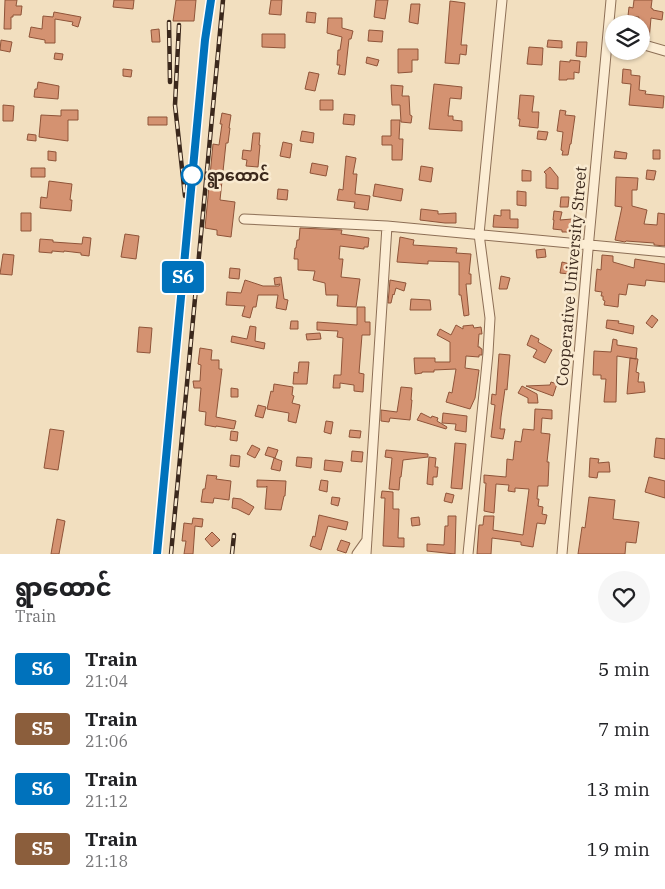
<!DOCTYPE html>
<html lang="en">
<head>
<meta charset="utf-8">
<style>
  :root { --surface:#fff; --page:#f6f6f6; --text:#202124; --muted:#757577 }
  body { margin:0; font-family:"IBM Plex Serif","Noto Sans Myanmar",serif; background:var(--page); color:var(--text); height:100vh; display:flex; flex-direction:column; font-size:19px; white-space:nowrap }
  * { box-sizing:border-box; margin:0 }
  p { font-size:16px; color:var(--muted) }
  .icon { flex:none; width:28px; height:28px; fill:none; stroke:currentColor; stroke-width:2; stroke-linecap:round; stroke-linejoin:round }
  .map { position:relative; height:554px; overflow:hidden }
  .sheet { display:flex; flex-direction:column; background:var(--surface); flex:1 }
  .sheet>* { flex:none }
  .badge { padding:0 10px; border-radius:4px; font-size:18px; line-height:32px }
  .controls { position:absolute; left:605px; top:15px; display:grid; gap:10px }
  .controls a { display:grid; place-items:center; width:45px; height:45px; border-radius:50%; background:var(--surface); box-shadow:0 1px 4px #0004; font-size:25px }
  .map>.badge { position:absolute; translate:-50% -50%; box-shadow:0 0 0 2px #fff }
  .round { display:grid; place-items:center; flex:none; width:52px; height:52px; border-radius:26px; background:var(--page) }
  .overview { display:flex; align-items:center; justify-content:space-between; height:85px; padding:0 15px }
  h1 { font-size:24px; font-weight:800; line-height:38px }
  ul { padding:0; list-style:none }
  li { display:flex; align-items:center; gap:15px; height:60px; padding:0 15px }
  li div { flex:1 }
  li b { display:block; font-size:19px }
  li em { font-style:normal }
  li .badge { min-width:55px; font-weight:700; text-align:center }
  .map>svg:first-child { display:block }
  .building { fill:#d49271; stroke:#8f5439 }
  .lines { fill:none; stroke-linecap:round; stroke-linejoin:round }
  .minor-casing { stroke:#8d6f56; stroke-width:11 }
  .minor { stroke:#fcedd4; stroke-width:9 }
  .rail-casing { stroke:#3b281c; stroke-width:4.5 }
  .rail { stroke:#f9ead0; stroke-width:2.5; stroke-dasharray:8; stroke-linecap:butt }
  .line-casing { stroke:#fff; stroke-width:11 }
  .line { stroke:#0072bc; stroke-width:8 }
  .stop-dot { fill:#fff; stroke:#0072bc; stroke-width:2.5 }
  .labels { text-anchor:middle; stroke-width:5; stroke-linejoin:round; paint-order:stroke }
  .stop-label { font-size:16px; font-weight:bold; fill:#3b281c; stroke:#f9ead0; text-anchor:start }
  .street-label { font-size:16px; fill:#3b281c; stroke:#f9ead0 }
</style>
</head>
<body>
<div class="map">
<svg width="665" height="554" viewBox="0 0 665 554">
  <rect width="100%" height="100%" fill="#f2dfbf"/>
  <!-- building -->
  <path class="building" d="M5 0H17L16 6H22L21 15H13V17H11V29H4Z
    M114 0H134L133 9 113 7Z
    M176 0H196L194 21H173Z
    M271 0H282L281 15 269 14Z
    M376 0H388L385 19 374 17Z
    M634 0H652L651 8 653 9V10L663 12 662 20 651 18 649 40 641 38V24H638L639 17 628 16 629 7 633 8Z
    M450 1 465 3 461 45H467L466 55 460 54 459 64 445 63Z
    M411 4H420L418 24 409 22Z
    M54 12 81 17 78 27 72 25 73 22 55 19V43H45V40L29 37 31 27 42 29 43 16 53 17Z
    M307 12 316 13 315 23 306 22Z
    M328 18H342V28L353 31 351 39H349L345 75 338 74 340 65H337L338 50H340L342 37 327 33Z
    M159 29 160 42H152L151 30Z
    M369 30 383 31 382 42 368 41Z
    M262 34H285V48L262 47Z
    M1 40 12 42 10 52 0 50Z
    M548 40 562 41V48L547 47Z
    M577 42H587L586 57 576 56Z
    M529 47 543 48 542 65 527 64Z
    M398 49H418V60H412V72L398 73Z
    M55 53 63 54 62 60 54 59Z
    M367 57 379 60 377 66 366 63Z
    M570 60 580 61 579 73 574 72V79H567V80H559L560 61 570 62Z
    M123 69 132 70 131 77 123 76Z
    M623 69 631 70V75L640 76 639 90 646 91 645 94 664 96 663 108 629 105 631 84 622 83Z
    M309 72 319 74 315 91 305 89Z
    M38 82 59 86 58 99 34 97 35 89H37Z
    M434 84 462 87 461 99 450 98 448 116H453V120L462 121V131L429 129Z
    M391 85 403 86 402 96H409L410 115 412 116 411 123 401 122 400 105H392Z
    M520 95 534 96 532 112H539L538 128 519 126 520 119H518Z
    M320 100H333V110H320Z
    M3 105 14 106 13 121H3Z
    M61 110H78V120H68V141L39 137 41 115 61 116Z
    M560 110 566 111 565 115 575 116 571 144H570L568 155H562L563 151 561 150 563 132 557 131Z
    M222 113 231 115 229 128H230L228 143H226L220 200 235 202 231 237 217 235V230L205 228 213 144 219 145 222 124H220Z
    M344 114 355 115 354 125 343 124Z
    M148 117H167V125H148Z
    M391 120H400L399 139H403L402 160H392V145H382V136H391Z
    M302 131 314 133 313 143 300 141Z
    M538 131 548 132 546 140 537 139Z
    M253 133H260L259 145H260L258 167 246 166 247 160 242 159 243 150 251 151Z
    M28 134 36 135V141L27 140Z
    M283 142 292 144 290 158 280 156Z
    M653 150H660V159H653Z
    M48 151 56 152V161L48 160Z
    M615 151 627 153 626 159 614 158Z
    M346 156 356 158 353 174H357L355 194 370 196 368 210 354 208 355 202 337 200 339 189 343 190Z
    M312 163 328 166 326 176 310 173Z
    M421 166 433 168 431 182 419 180Z
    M550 167 558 177V189L546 188V174L544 172Z
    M31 168H45V177H31Z
    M522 170 531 171V181H522Z
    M647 170 656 171 654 180 646 179Z
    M616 177 638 178 637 190H632V206L647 210 644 224 657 225 658 213 665 214V246L654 245V243L626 241 625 242 615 240 622 207 615 206Z
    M49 181 72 184 70 200H72L71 211 40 208 41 197 47 198Z
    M375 184 403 189 401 201 373 196Z
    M278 189 288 190 287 200 277 199Z
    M517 191 526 192V206L517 205Z
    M561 197H569L568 207H560Z
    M421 209 438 211V214L456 213V223H445L420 220Z
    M501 210H510V219H518V228L493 227 494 215 501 216Z
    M554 211 562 212 560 220 572 219 573 232H562V230L553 229 554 220H553Z
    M21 213H31V231H21Z
    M300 228 342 230 341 234 369 238 368 247H364V249L340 246 339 259H343L341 277 360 279 356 307 337 306 338 295H326L325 283 313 280 315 271 298 270V259H294L295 248H296L297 240H299Z
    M125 234 139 236 136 259 121 257Z
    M83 237 91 238 89 256 81 255V253L64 251V252L52 251V253L39 252 40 239 53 240V242L82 244Z
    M400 237 414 240 413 245 457 248 456 253 471 254 469 274H471V284H466L469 315 464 316 461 295H459V262L428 261V264L397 262Z
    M545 249 546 257 537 258 536 250Z
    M3 254 14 255 12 275 0 274Z
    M602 255 613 256V262L634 268 635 259 665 264V282L646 280 645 286 628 284 626 295 619 294 618 307 604 305 605 301 603 300V296H601L602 292 595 291 597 269 601 270Z
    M562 262 570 264 569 274 560 273Z
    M230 268 240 269 239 279 229 278Z
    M501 276 510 278 507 289H499Z
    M281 277 284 299 288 300 286 310 276 308 278 295H258L256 307H253L250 318 242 316 245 306 226 305 227 292 241 293 245 280 263 286H279L280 284 275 285 274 278Z
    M390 280 406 283 404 291 396 288 394 295 393 294 391 303H388Z
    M411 299 430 300 431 310H410Z
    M357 307H365V322H370V335H362L359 373 364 374 363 392 354 391V385L340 383V388H333L334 375H341L343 338 337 337 338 331 317 330V322L357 325Z
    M652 315 658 320 652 328 646 323Z
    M607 320 619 321 618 323 634 326 633 334 606 328Z
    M291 321H298V329H290Z
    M456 325 463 329V326L473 325 474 328 481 327 482 334H479L478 347H480V348L482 349V355H479V357L466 356 465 368 479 370 475 398 470 409 446 402 449 392 452 393 456 369 434 370V372H422V373L415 374 414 358H435V362H450V342L437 335 440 329 451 335Z
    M250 326 256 327 255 341 265 343 264 349 231 342 232 336 247 339Z
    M139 327 152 328 150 353 137 352Z
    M320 333 321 339 307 340 306 334Z
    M531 335 539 339 538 342 552 350 545 363 533 357 537 350 527 345Z
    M613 339 617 340V345L637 348 636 359 617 356 616 402H604L606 379H601V375H593L594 351 611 352Z
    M200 348 212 350 211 360H219V369H222L216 417 236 421 234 429 216 426V427L205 425 206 412 199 411 201 388H194L193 381H200L201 365 198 364Z
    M499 354 510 355 507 390 505 389 501 417 500 429H505L503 439 491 437 495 405 491 404 492 394 496 395Z
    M630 358 638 359 636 372 639 373 638 382H644L645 392 627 394Z
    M299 362H309L307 384H293L294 372 298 373Z
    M551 382 557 384 553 396 526 386 550 385Z
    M274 384 293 387 292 395 294 396 292 403 300 405 296 423 288 421 289 413 267 409 271 391 273 392Z
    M522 386 537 394 538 403H528V398L518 393Z
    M401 387 412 388 411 400H412L410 420 390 418 389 422 381 421V410L397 412Z
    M231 388 238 389V397H231Z
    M258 405 266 407 263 418 255 416Z
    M535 409 552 410V419L542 418 541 433 550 434 547 462H549L548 486H538L537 499H539L538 506 543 507 542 514 547 515 545 524 537 523 533 547 521 545V542L492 538 491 554H477L479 525H483L484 516H494L493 530 523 535 529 489 515 488V492L508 491 509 485 496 484 494 513 484 511 486 483H484V475L506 477 507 459 513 460 515 441 521 442 523 429 534 430Z
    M421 413 431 418 432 416 438 418 437 421 447 427 446 429 417 420Z
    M443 413 467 416 466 432 455 430 456 424 442 423Z
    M326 421 333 422 331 434 324 432Z
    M50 429 64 431 58 470 44 468Z
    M350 430 361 431 360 438 349 437Z
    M231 431 238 432 237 441 230 440Z
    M656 438 665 439V459L654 457Z
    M455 443 466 444 462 489 451 488Z
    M252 445 260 449 255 458 247 454Z
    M268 447 278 450 275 458 265 455Z
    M386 450 428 454V457L403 460 401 477H400L399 490 389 489 392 458 385 457Z
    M352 451 363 452 362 462 351 461Z
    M231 455 240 456 239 467 230 466Z
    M297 457 312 458 311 468 296 466Z
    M429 457 436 458 435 467H438L437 477H433V485L427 484Z
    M274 458 282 461 280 471 271 469Z
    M590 458 599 459 598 463 609 462 610 472H598L597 478 589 477Z
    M325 460 343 462 341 472 324 470Z
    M207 475 217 476 216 479 231 481 229 500 214 498 213 503 201 502 203 489H205Z
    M649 477 665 481V498L645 492Z
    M257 480 286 481 285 496H284L281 510 265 509 267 486 266 487H257Z
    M321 480 328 481 327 492 319 490Z
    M382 491 393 492V509H399L398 538H404V547L383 546 385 498H381Z
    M446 493 454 495 452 503 444 501Z
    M332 497 340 498 338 506 331 504Z
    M589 497 615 500 613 519 639 522 636 543 626 542 625 554H578L582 527 585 528Z
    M233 498 241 499 254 507 249 515 237 509 232 508Z
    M319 515 348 522 346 530 328 526 321 550 310 546 313 536 315 537Z
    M448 516H456L455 554 427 551V544L444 545 445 526H448Z
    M419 517 420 525 412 526 411 518Z
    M193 518 203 519 202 527 195 526 193 554H184L186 541H182L184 523 192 524Z
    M57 519 65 521 59 554H51Z
    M212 532 220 540 212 547 205 539Z
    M341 540 350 543 346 553 337 550Z"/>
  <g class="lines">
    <defs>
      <path id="minor" d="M641 44 665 51
        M244 219 387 226 665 252
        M357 554 367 540
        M366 554 387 226
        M468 554 488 353 490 318 479 234 502 0
        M562 554 589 238 611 0"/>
    </defs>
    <!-- minor casing -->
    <use href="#minor" class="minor-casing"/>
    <!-- minor -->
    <use href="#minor" class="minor"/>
    <defs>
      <path id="rail" d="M169 22 170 82
        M179 25 175 105 185 196
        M157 554 205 40 212 0
        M171 554 223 0
        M232 554 234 535"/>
    </defs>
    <!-- rail casing -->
    <use href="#rail" class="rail-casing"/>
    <!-- rail -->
    <use href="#rail" class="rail"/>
  </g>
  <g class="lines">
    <defs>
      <path id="line" d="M157 554 205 40 211 0"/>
    </defs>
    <!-- line casing -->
    <use href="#line" class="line-casing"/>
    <!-- line -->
    <use href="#line" class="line"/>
  </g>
  <!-- markers -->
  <circle class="stop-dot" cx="192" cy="175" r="10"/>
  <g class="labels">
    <!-- stop labels -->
    <g class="stop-label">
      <text x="207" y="181">ရွာထောင်</text>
    </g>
    <!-- street labels -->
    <g class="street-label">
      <text transform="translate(571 276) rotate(-85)" y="6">Cooperative University Street</text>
    </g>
  </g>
</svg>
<div class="controls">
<a><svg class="icon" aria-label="layers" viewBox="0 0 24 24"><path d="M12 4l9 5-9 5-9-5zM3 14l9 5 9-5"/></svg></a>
</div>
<b class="badge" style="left:183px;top:277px;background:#0072bc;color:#fff">S6</b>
</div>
<section class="sheet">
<div class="overview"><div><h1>ရွာထောင်</h1><p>Train</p></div><a class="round"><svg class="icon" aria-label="heart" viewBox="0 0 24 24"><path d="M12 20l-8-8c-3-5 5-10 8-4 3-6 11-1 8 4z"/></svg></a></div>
<ul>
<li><span class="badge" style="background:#0072bc;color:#fff">S6</span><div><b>Train</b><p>21:04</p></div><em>5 min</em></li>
<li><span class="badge" style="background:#8b5e3c;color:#fff">S5</span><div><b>Train</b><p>21:06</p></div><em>7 min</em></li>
<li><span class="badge" style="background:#0072bc;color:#fff">S6</span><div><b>Train</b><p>21:12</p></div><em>13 min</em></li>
<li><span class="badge" style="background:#8b5e3c;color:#fff">S5</span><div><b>Train</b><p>21:18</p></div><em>19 min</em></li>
</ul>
</section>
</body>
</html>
